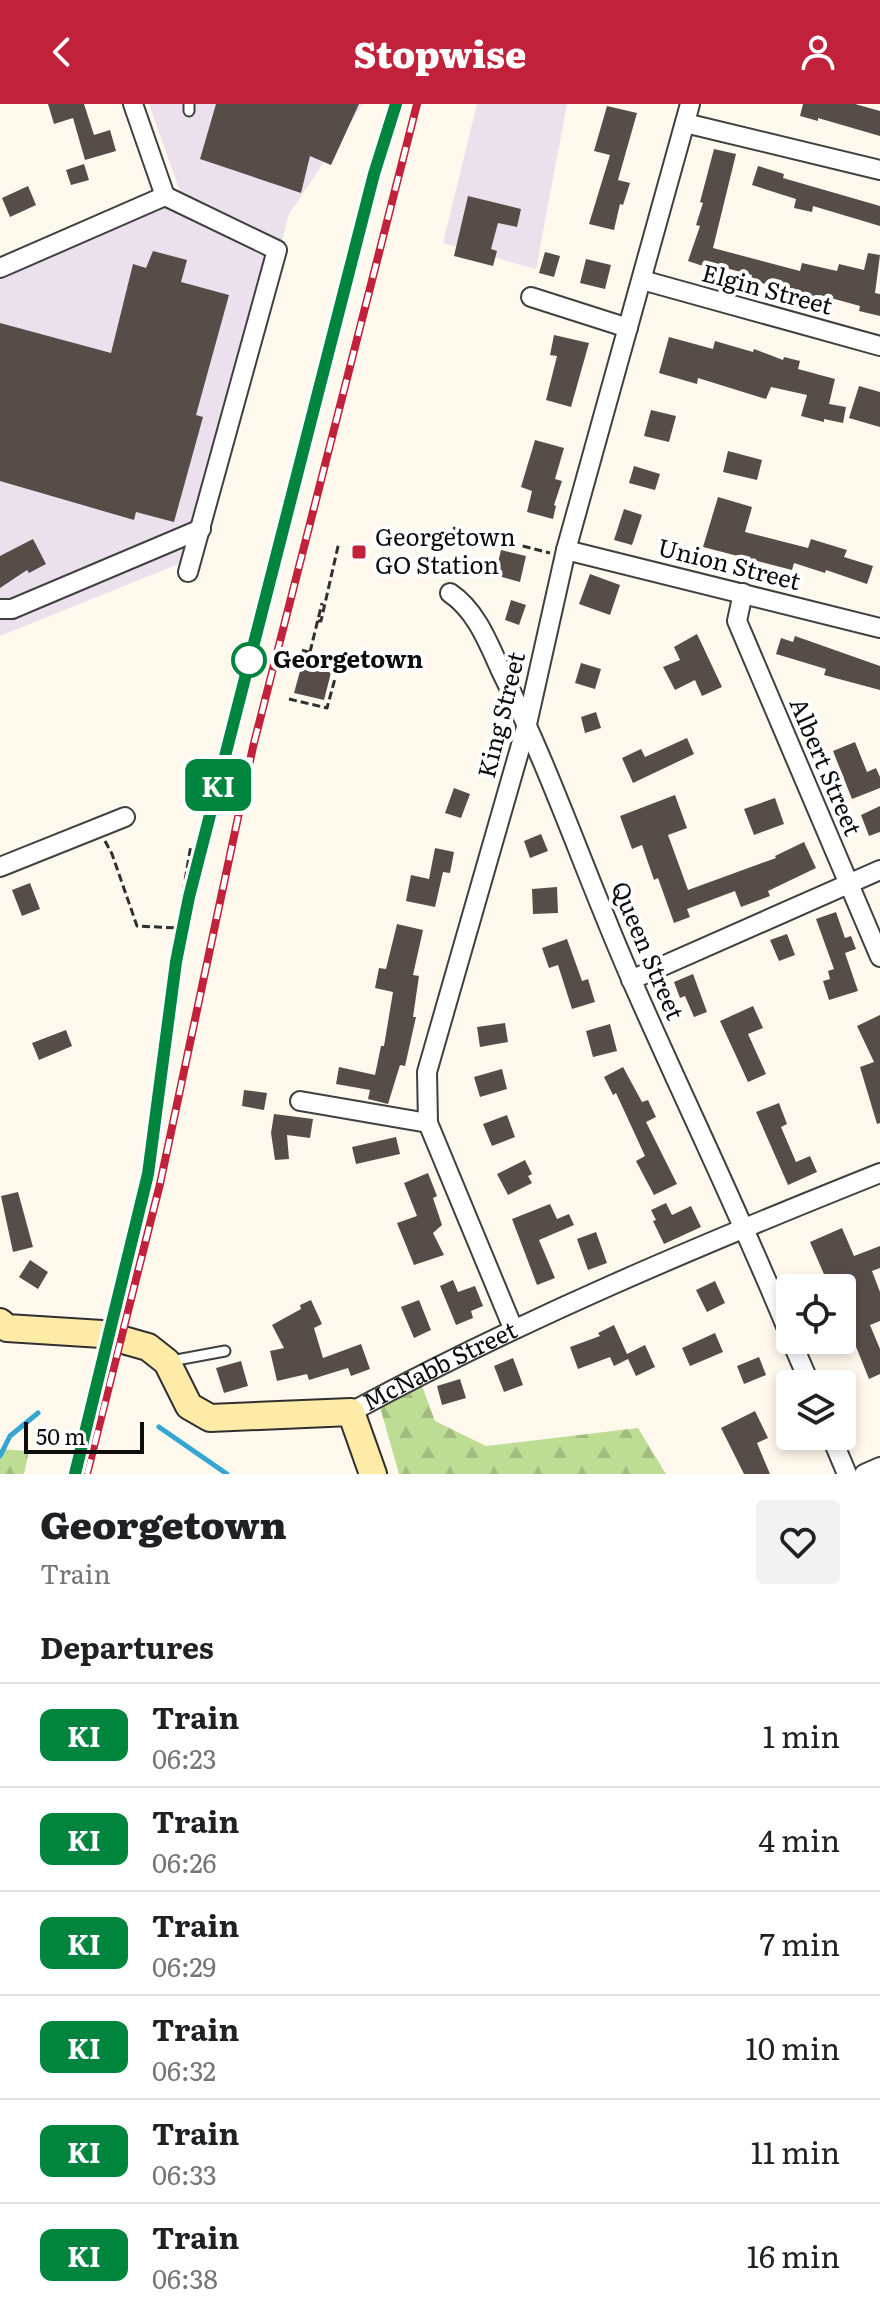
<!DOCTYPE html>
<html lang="en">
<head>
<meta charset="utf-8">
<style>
  :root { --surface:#fff; --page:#f2f2f2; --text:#202124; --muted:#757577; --line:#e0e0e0; --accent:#c1213b }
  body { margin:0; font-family:Literata,serif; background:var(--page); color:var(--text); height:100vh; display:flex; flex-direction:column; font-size:30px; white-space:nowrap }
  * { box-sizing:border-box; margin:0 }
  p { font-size:26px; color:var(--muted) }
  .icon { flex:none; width:44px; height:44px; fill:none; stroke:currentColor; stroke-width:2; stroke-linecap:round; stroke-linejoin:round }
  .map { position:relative; height:1370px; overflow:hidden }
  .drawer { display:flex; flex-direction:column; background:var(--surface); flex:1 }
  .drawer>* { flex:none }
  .badge { padding:0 16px; border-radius:12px; font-size:28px; line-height:52px }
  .fabs { position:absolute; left:776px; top:1170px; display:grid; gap:16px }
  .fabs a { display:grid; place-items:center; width:80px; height:80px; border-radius:8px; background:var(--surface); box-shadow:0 4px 12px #0003; font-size:40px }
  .scale { position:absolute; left:24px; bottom:20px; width:120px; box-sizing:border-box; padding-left:8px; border:4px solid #0d0d0d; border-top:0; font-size:22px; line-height:28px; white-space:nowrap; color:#0d0d0d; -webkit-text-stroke:6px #fff; paint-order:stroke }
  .map>.badge { position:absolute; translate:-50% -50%; box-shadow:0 0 0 4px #fff }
  h2 { padding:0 40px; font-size:30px; line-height:72px }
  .round { display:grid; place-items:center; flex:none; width:84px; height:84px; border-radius:8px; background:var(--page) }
  .summary { display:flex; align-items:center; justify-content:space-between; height:136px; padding:0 40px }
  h1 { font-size:38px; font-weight:800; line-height:60px }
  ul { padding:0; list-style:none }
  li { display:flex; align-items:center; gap:24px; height:104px; padding:0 40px; border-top:2px solid var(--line) }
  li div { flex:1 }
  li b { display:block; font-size:30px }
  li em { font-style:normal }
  li .badge { min-width:88px; font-weight:700; text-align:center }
  header { display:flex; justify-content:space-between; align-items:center; height:104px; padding:0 40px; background:var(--accent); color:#fff; font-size:36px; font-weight:800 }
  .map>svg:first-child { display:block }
  .industrial { fill:#eae1ec }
  .forest { fill:url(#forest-firs) }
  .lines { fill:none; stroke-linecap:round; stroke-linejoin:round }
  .stream { stroke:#35a5d1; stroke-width:5 }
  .building { fill:#564d49 }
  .lane-casing { stroke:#404040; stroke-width:13 }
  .street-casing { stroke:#404040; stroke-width:22 }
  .secondary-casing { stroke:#2f2f2f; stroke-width:30 }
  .path { stroke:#2f2f2f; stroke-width:3; stroke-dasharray:8 4; stroke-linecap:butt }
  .lane { stroke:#fff; stroke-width:9 }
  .street { stroke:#fff; stroke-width:18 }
  .secondary { stroke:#ffeba8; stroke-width:26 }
  .rail-casing { stroke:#c1213b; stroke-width:8 }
  .rail { stroke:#fff; stroke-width:5; stroke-dasharray:15; stroke-linecap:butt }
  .line-casing { stroke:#fff; stroke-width:18 }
  .line { stroke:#00853f; stroke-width:12 }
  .poi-dot { fill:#c1213b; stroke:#fff; stroke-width:3 }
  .stop-dot { fill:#fff; stroke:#00853f; stroke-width:4 }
  .labels { text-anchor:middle; stroke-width:8; stroke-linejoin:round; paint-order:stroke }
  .street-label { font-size:24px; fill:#0d0d0d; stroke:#fff }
  .poi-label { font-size:24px; fill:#0d0d0d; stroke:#fff; text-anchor:start }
  .stop-label { font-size:24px; font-weight:bold; fill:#0d0d0d; stroke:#fff; text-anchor:start }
</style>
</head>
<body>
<header><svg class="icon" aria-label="back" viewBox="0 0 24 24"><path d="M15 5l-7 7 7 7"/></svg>Stopwise<svg class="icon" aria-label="person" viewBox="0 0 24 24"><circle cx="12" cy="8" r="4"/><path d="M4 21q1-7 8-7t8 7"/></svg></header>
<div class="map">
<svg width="880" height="1370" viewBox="0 0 880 1370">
  <defs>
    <pattern id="forest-firs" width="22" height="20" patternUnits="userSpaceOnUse" patternTransform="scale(2)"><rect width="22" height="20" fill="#bddc94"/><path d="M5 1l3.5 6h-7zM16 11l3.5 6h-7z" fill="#a1bc7e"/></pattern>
  </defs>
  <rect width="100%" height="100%" fill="#fff9ed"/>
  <!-- industrial -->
  <path class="industrial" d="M149 0H363L289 110 201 451 0 532V174L181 90Z
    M477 0H567L536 165 443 139Z"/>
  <!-- forest -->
  <path class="forest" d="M421 1279 435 1317 486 1342 638 1324 666 1370H399L380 1303 393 1292Z
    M0 1345 29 1347 24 1370H0Z"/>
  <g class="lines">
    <!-- stream -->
    <path class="stream" d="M159 1323 227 1370
      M0 1352 10 1332 38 1309"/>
  </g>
  <!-- building -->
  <path class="building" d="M48 0H84L94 31 110 26 116 47 85 56 73 14 54 20Z
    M216 0H359L331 61 310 52 301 89 200 55Z
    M803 0H855L880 7V32L818 14V17L800 12Z
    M607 2 637 9 618 76 630 79 623 101 620 100 614 126 589 120 610 51 594 47Z
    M714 45 736 50 713 144 800 167 802 159 837 167 839 160 864 166 868 149 880 151 875 189 880 190V212L859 207 860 202 820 191 818 200 793 194 795 188 751 176 752 171 722 163 721 168 688 157 700 122 696 121 703 99 700 98Z
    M84 60 89 76 71 81 66 66Z
    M758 62 784 70 783 74 880 102V122L813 102 812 108 794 104 796 95 752 81Z
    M28 82 36 101 10 113 2 94Z
    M468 92 521 105 517 123 498 119 491 145 497 147 493 162 454 152Z
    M153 147 187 156 181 178 229 191 196 311 203 313 174 418 136 408 134 416 0 377V219L111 249 133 160 146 164Z
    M545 148 560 152 554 173 539 169Z
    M586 155 611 161 605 185 580 179Z
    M554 231 589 239 571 303 546 296 557 252 550 251Z
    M669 233 713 245 715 237 753 248 754 245 783 256 784 253 800 257 798 265 835 275 829 300 846 303 843 319 824 315V318L801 312 807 291 771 283 766 295 698 274 697 280 659 269Z
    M859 282 880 288V323L849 314Z
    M651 306 676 312 669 338 644 332Z
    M535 336 564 344 555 375 562 377 554 401 556 402 553 415 527 408 532 387 521 383Z
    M728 347 762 356 757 376 723 368Z
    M634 362 660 370 655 386 629 379Z
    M718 393 752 403 745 428 808 444 811 435 847 446 844 453 873 462 867 480 826 466 825 469 794 459 792 466 703 443Z
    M624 405 642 411 632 441 614 436Z
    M33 435 46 460 29 469 27 466 0 484V452Z
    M501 446 526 452 520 478 495 471Z
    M590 470 620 481 610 511 579 500Z
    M511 496 526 501 519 521 505 516Z
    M697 530 722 583 702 592 695 576 675 586 663 563 680 556 674 543Z
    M795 532 880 562V586L824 571 826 565 776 550 781 534 793 538Z
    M305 549 334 557 324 596 294 589Z
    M581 559 601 565 595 585 575 579Z
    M596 608 601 624 585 629 581 613Z
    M687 634 694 650 633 679 622 654 641 645 645 653Z
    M855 638 867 668 876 664 880 673V684L852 695 833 647Z
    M454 684 470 690 461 714 445 709Z
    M675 691 687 724 668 731 688 786 776 754 775 752 804 738 816 764 768 787 770 792 741 803 735 787 687 805 690 813 674 819 658 774 654 776 642 741 632 745 620 712Z
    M775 694 784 720 754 731 744 705Z
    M880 702V728L869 732 861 711Z
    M541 730 548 747 530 754 524 737Z
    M435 744 454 748 450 769 443 768 435 803 406 797 411 771 429 775Z
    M30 779 40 805 22 812 12 786Z
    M557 783 558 809 533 810 532 785Z
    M836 808 845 834 851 832 856 845 845 849 858 887 829 896 823 877 830 875 828 867 834 865 816 815Z
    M397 820 423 826 413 871 419 872 413 913H416L405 962 400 961 388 1000 368 995 370 986 336 980 339 963 375 971 381 942H384L393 888 375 884 379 864 386 865Z
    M787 830 795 851 779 857 770 836Z
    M567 835 582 877 588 875 595 898 572 905 558 861 549 864 542 844Z
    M693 870 707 908 694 913 685 892 680 894 674 878Z
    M753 902 763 924 748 930 766 970 748 978 720 917Z
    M880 911V1019L877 1020 860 963 874 958 857 922Z
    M505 919 508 938 480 943 477 923Z
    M610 920 617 947 593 953 586 927Z
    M66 926 72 942 39 956 32 939Z
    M623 963 642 998 648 996 656 1013 646 1018 677 1080 654 1091 636 1057 645 1052 616 989 613 991 604 973Z
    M502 965 507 985 480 993 474 973Z
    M244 986 267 989 264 1006 242 1002Z
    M779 999 787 1020 781 1023 796 1058 810 1052 817 1068 788 1081 756 1008Z
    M274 1010 313 1015 310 1034 287 1031 289 1055 275 1056 271 1029Z
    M507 1011 515 1033 492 1042 483 1020Z
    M396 1033 400 1050 356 1060 352 1043Z
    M525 1056 532 1070 528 1072 532 1079 508 1091 497 1070Z
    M428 1069 437 1092 433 1094 442 1121 433 1129 444 1151 414 1161 397 1119 417 1112 404 1079Z
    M18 1088 33 1143 13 1148 1 1092Z
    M666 1099 672 1111 691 1102 701 1123 664 1140 653 1117 656 1116 651 1106Z
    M550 1100 557 1115 569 1110 574 1121 539 1136 555 1174 537 1181 512 1115Z
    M842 1124 854 1152 880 1142V1164L872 1167 880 1188V1217L870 1221 880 1245V1270L869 1275 851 1230 848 1232 842 1219V1184H830L810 1138Z
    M596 1128 607 1159 588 1166 577 1135Z
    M30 1156 48 1168 38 1185 19 1173Z
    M453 1176 458 1188 475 1182 483 1202 471 1207 473 1214 456 1221 440 1182Z
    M715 1177 725 1199 707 1208 696 1186Z
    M311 1196 322 1220 314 1224 323 1254 361 1240 370 1265 351 1272 348 1264 309 1276 307 1270 277 1277 270 1247 284 1244 272 1221 301 1205 300 1201Z
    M419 1196 431 1226 414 1234 401 1203Z
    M614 1221 627 1250 645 1241 655 1263 636 1272 628 1255 614 1262 610 1253 578 1265 570 1243 600 1232 598 1229Z
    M715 1229 723 1248 690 1262 682 1244Z
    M759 1253 766 1271 744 1280 737 1262Z
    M513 1254 523 1281 504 1288 494 1262Z
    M241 1257 248 1282 224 1289 216 1264Z
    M460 1275 466 1294 442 1301 437 1282Z
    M755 1307 768 1334 757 1339 770 1370H744L721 1324Z"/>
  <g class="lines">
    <defs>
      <path id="lane" d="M189 7V0
        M171 1257 225 1247"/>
      <g id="street">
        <path d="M133 0 165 92"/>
        <path d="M685 19 880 66"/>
        <path d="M0 164 165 92 277 146 188 468"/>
        <path d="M642 176 880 242"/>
        <path d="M531 193 628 224"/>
        <path d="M566 446 880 524"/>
        <path d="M450 489C477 507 489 541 502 569 552 669 587 775 632 877 684 996 741 1112 790 1232"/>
        <path d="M743 489 737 517 880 853"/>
        <path d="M0 505H12L201 425"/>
        <path d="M0 763 125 713"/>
        <path d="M631 876 880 766"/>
        <path d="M300 997 428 1019"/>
        <path d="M513 1224 428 1019 427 968 527 620 566 446 690 0"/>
        <path d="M791 1236 810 1280"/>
        <path id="s1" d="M351 1308C521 1216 700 1141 880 1069"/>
        <path d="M831 1332 847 1370"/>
        <path d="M864 1370 880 1363"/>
      </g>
      <path id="secondary" d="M0 1218 7 1224 102 1230 148 1243 167 1258 189 1302 210 1314 351 1308 373 1370"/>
    </defs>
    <!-- lane casing -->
    <use href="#lane" class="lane-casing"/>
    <!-- street casing -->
    <use href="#street" class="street-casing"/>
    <!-- secondary casing -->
    <use href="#secondary" class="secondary-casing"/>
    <!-- path -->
    <path class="path" d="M453 424 550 449
      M318 517H321L339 438
      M310 548 322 499
      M289 595 327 604 340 556 301 546
      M105 737 112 750 137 822 177 824 191 741"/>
    <!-- lane -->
    <use href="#lane" class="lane"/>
    <!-- street -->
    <use href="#street" class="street"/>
    <!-- secondary -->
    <use href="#secondary" class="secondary"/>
    <defs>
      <path id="rail" d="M75 1370 148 1070 176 858 189 793 374 70 396 0
        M87 1370 160 1080 253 643 417 0"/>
    </defs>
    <!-- rail casing -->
    <use href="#rail" class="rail-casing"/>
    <!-- rail -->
    <use href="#rail" class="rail"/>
  </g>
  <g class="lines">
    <defs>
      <path id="line" d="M75 1370 148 1070 176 858 189 793 374 70 396 0"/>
    </defs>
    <!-- line casing -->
    <use href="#line" class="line-casing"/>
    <!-- line -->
    <use href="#line" class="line"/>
  </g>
  <!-- markers -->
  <rect class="poi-dot" x="351" y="440" width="16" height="16" rx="4"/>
  <circle class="stop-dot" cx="249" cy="556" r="16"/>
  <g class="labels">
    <!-- street labels -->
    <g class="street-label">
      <text transform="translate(767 186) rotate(15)" y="8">Elgin Street</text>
      <text transform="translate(729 461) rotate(14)" y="8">Union Street</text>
      <text transform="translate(502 611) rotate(-76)" y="8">King Street</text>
      <text transform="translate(825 663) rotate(67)" y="8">Albert Street</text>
      <text transform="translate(647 847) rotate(67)" y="8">Queen Street</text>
      <text dy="8" stroke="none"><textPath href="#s1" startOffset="100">McNabb Street</textPath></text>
    </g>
    <!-- poi labels -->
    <g class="poi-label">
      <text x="375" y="442">Georgetown<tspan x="375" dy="28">GO Station</tspan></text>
    </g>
    <!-- stop labels -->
    <g class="stop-label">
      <text x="273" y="564">Georgetown</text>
    </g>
  </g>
</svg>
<div class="fabs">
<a><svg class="icon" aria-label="locate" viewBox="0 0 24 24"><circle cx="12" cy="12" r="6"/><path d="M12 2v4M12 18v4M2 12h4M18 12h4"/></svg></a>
<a><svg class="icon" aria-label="layers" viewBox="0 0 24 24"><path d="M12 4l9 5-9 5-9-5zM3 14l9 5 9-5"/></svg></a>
</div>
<div class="scale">50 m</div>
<b class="badge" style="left:218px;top:681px;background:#00853f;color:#fff">KI</b>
</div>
<section class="drawer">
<div class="summary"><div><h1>Georgetown</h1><p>Train</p></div><a class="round"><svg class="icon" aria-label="heart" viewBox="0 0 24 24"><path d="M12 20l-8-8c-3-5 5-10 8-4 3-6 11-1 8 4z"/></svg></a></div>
<h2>Departures</h2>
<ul>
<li><span class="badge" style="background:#00853f;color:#fff">KI</span><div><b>Train</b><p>06:23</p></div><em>1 min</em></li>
<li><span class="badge" style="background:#00853f;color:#fff">KI</span><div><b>Train</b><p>06:26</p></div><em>4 min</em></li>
<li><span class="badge" style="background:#00853f;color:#fff">KI</span><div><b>Train</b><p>06:29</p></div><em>7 min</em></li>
<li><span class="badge" style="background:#00853f;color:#fff">KI</span><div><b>Train</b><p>06:32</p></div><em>10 min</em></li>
<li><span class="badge" style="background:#00853f;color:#fff">KI</span><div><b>Train</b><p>06:33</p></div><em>11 min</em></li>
<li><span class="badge" style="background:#00853f;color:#fff">KI</span><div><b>Train</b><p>06:38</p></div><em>16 min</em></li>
</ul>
</section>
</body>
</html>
